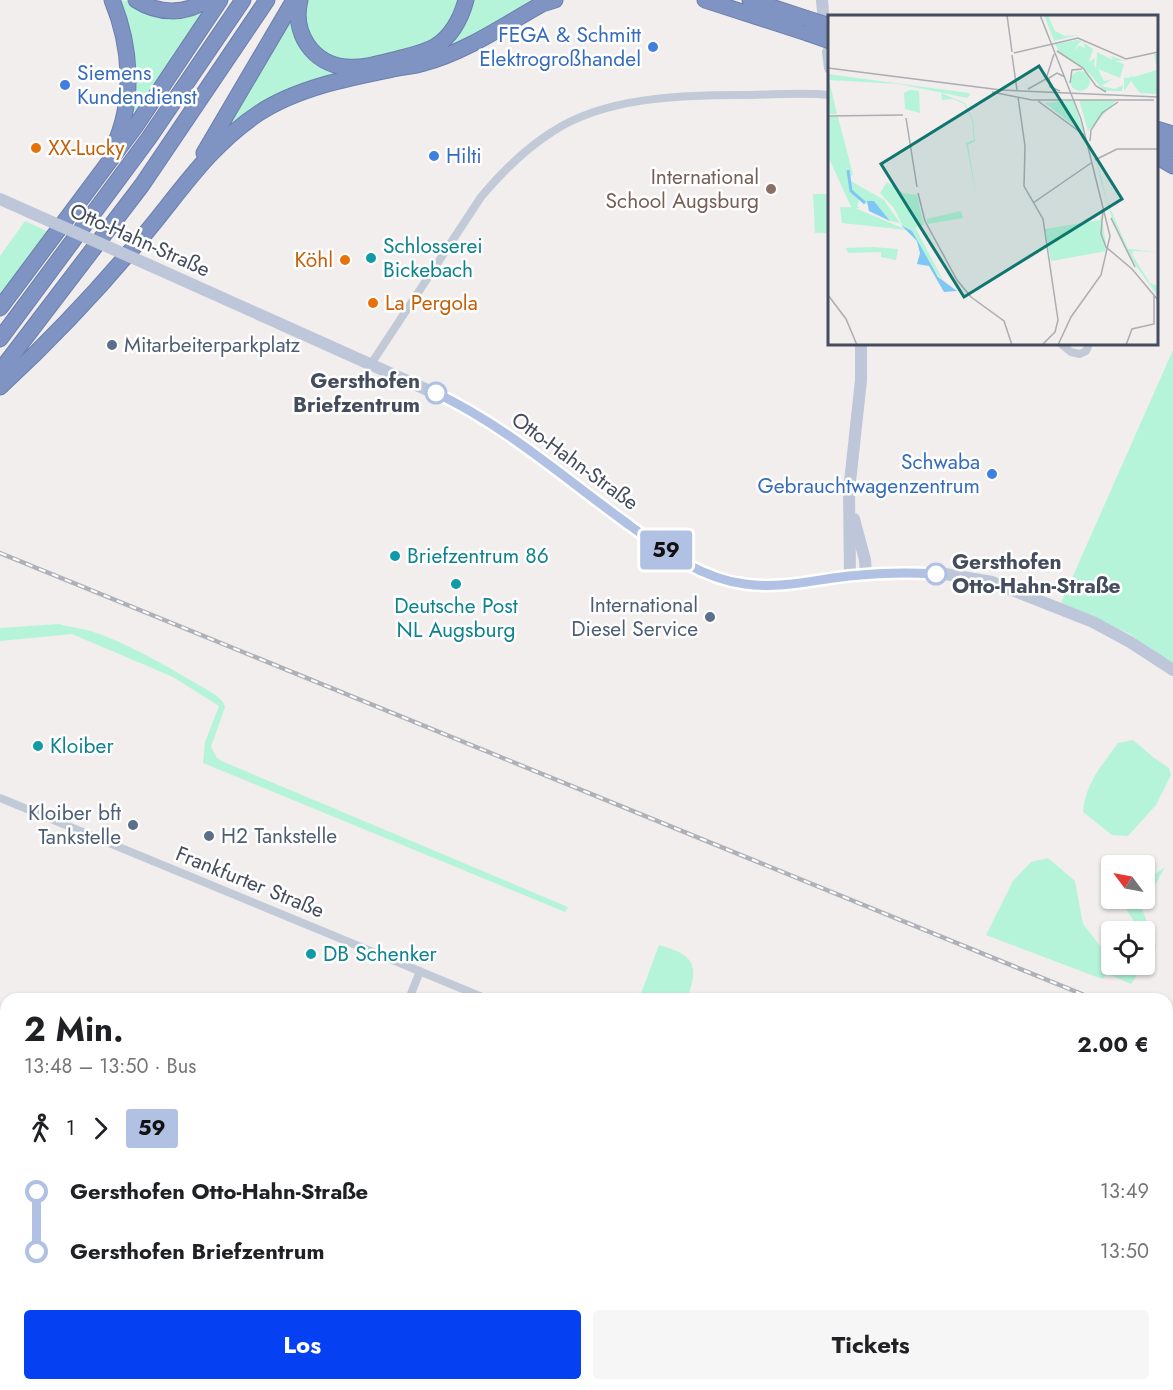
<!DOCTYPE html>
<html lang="de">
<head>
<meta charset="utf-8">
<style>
  :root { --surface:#fff; --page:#f6f6f6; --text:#202124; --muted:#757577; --accent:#0541f2 }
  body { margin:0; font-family:Jost,sans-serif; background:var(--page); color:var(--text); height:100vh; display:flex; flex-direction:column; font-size:22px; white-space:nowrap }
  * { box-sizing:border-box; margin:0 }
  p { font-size:20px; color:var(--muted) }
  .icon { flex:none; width:33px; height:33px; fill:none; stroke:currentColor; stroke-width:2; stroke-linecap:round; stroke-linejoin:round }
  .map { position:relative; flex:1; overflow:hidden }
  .details { position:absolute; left:0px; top:993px; width:1173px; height:398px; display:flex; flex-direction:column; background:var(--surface); border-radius:18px 18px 0 0; box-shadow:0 2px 4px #0004 }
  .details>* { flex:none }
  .badge { padding:0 12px; border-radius:4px; font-size:21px; line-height:39px }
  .needle { width:39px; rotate:302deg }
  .controls { position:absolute; left:1101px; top:855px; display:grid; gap:12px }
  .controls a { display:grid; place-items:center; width:54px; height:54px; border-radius:6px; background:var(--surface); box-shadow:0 2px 4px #0004; font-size:30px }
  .map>.badge { position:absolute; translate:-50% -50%; box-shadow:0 0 0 3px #fff }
  .legs { display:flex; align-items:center; gap:9px; height:66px; padding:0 24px; font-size:20px }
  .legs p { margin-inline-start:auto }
  .summary { display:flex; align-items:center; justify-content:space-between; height:102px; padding:0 24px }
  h1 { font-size:33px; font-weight:700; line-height:45px }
  .primary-button { display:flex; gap:12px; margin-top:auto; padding:12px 24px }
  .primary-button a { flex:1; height:69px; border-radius:6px; background:var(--accent); color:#fff; font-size:24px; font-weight:700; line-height:69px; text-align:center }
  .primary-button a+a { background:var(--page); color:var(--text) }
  ul { padding:0 24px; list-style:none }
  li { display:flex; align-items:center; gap:21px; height:60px; font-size:22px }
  li i { display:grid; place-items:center; width:9px; height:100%; margin:0 8px; background:currentColor }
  li i::after { content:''; width:15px; height:15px; margin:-8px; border:4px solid; border-radius:50%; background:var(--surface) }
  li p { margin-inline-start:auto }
  li:first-child i { background:linear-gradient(#0000 50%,currentColor 0) }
  li:last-child i { background:linear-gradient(currentColor 50%,#0000 0) }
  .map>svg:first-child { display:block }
  .green { fill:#b6f4d9 }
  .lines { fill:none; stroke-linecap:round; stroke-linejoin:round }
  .highway-casing { stroke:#6b7eae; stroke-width:17 }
  .street { stroke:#c2c9d7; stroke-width:8 }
  .secondary { stroke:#bec6d9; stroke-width:12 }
  .highway { stroke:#7f94c2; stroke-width:15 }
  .rail-casing { stroke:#afb1b9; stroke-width:4.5 }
  .rail { stroke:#fff; stroke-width:2; stroke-dasharray:7; stroke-linecap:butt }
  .highway-bridge-casing { stroke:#6b7eae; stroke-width:17; stroke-linecap:butt }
  .secondary-bridge { stroke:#bec6d9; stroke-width:12 }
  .highway-bridge { stroke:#7f94c2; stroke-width:15 }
  .line-1-casing { stroke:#fff; stroke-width:14 }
  .line-1 { stroke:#b0c1e4; stroke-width:9 }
  .shop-dot { fill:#3f7fe0; stroke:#fff; stroke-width:2 }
  .food-dot { fill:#e8710a; stroke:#fff; stroke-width:2 }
  .education-dot { fill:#8d6e63; stroke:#fff; stroke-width:2 }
  .culture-dot { fill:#0f9aa8; stroke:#fff; stroke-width:2 }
  .service-dot { fill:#5c6f8a; stroke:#fff; stroke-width:2 }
  .stop-1-dot { fill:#fff; stroke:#b0c1e4; stroke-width:3 }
  .labels { text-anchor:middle; stroke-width:5; stroke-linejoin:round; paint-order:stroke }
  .shop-label { font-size:21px; fill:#366cbe; stroke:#fff; text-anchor:end }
  .food-label { font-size:21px; fill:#c56008; stroke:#fff; text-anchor:start }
  .education-label { font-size:21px; fill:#785e54; stroke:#fff; text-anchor:end }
  .street-label { font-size:21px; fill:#444c5d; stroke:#fff }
  .culture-label { font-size:21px; fill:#0d838f; stroke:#fff; text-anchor:start }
  .service-label { font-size:21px; fill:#4e5e75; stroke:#fff; text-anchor:start }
  .stop-label { font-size:21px; font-weight:bold; fill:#444c5d; stroke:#fff; text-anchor:end }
  .inset-river { fill:none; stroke:#7ec7f5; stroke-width:3 }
  .inset-road { fill:none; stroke:#acadb3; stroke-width:1.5 }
  .view { fill:#0f766e; fill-opacity:0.15; stroke:#0f766e; stroke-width:3 }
  .inset-edge { fill:none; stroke:#444c5d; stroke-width:3 }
</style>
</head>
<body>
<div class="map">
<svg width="1173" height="1390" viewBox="0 0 1173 1390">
  <rect width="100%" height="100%" fill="#f1eeed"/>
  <!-- green -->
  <path class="green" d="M115 0 206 7 128 123Z
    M303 0H538L446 51 349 77 225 133Z
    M813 194H829V233H815Z
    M25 221 49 232 0 297V256Z
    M1173 350V664L1128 633 1061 603Z
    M59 624C69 627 80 628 91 631 135 646 176 672 216 695L223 702 225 707 211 747 217 758 224 762 568 907 565 912 203 763 205 742 219 706 173 677 72 634 0 641V628Z
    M1133 740 1153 757 1169 768 1171 775 1156 805 1128 836 1112 835 1083 812C1085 784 1102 765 1118 743Z
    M1048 858 1075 881 1083 924 1111 960 1112 964 1144 965 1131 984 1108 974 1102 979 986 935 1013 881 1031 862Z
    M1165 867 1142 909 1156 946 1145 964 1144 932 1138 931 1135 923 1126 909 1128 899 1144 898C1144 882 1152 876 1165 867Z
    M659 945C694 955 700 964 687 999H639Z
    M229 1384H547V1385L545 1390H217Z"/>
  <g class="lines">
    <defs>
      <path id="highway" d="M112 0C131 46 135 100 114 146
        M136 0C158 14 185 15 207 0
        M300 0C292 32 312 64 346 67 364 69 384 62 401 58 413 55 426 52 436 46 453 35 461 18 466 0
        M705 0 807 33
        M750 0 805 18
        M1156 129 1173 134
        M1156 144 1173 149
        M204 153 294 0
        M1156 156 1173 166
        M0 308 135 127 220 0
        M0 339 149 138 243 0
        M0 371 142 185 267 0
        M0 387C51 340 100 288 144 235 181 191 209 146 259 113 297 88 348 78 393 69 403 67 414 66 424 63 466 52 504 25 542 4L555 0"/>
    </defs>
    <!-- highway casing -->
    <use href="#highway" class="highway-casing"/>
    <!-- street -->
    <path class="street" d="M1061 344 1071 352 1080 354 1086 351 1089 344
      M371 364 481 197C502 172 525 149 552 132 604 97 682 95 743 95 771 95 801 92 830 95
      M0 798 487 999
      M409 999 420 971
      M188 1390 200 1384"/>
    <!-- secondary -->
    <path class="secondary" d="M822 0 823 12
      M828 52 830 68
      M0 199 36 215
      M149 265 461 405 503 432 650 540 686 564 708 574 744 584 772 586 881 573 945 574 992 582 1093 622 1130 642 1173 670
      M854 519 865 560 866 575
      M850 576 849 491 861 380V344
      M0 1131 6 1134
      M1167 1353 1173 1352"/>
    <!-- highway -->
    <use href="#highway" class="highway"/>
    <defs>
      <path id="rail" d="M0 553 1094 999
        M1167 1029 1173 1031"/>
    </defs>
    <!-- rail casing -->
    <use href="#rail" class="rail-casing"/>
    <!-- rail -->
    <use href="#rail" class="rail"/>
    <defs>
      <path id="highway-bridge" d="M805 18 830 26
        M807 33 830 41"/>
    </defs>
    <!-- highway-bridge casing -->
    <use href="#highway-bridge" class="highway-bridge-casing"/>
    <!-- secondary-bridge -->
    <path class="secondary-bridge" d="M36 215 149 265"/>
    <!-- highway-bridge -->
    <use href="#highway-bridge" class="highway-bridge"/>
  </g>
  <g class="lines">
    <defs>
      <path id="line-1" d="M436 393C502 424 562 476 621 519 658 546 697 578 745 584 780 589 814 580 849 576 878 573 907 572 936 574"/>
    </defs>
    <!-- line-1 casing -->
    <use href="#line-1" class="line-1-casing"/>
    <!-- line-1 -->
    <use href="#line-1" class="line-1"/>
  </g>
  <!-- markers -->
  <g class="shop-dot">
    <circle cx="653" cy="47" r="6"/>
    <circle cx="65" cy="85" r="6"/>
    <circle cx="434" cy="156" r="6"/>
    <circle cx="992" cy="474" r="6"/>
  </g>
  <g class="food-dot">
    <circle cx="36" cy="148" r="6"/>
    <circle cx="345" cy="260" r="6"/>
    <circle cx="373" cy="303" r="6"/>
  </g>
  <circle class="education-dot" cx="771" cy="189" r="6"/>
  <g class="culture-dot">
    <circle cx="371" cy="258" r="6"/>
    <circle cx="395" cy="556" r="6"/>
    <circle cx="456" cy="584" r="6"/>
    <circle cx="38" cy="746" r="6"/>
    <circle cx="311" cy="954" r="6"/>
  </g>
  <g class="service-dot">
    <circle cx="112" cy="345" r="6"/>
    <circle cx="710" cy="617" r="6"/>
    <circle cx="133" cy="825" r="6"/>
    <circle cx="209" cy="836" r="6"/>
  </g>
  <g class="stop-1-dot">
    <circle cx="436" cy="393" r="10"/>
    <circle cx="936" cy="574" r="10"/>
  </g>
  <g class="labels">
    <!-- shop labels -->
    <g class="shop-label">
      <text x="641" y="42">FEGA &amp; Schmitt<tspan x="641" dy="24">Elektrogroßhandel</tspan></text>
      <text x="77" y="80" text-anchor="start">Siemens<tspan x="77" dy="24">Kundendienst</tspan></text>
      <text x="446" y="163" text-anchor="start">Hilti</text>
      <text x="980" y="469">Schwaba<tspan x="980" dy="24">Gebrauchtwagenzentrum</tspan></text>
    </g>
    <!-- food labels -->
    <g class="food-label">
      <text x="48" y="155">XX-Lucky</text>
      <text x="333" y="267" text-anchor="end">Köhl</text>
      <text x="385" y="310">La Pergola</text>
    </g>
    <!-- education labels -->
    <g class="education-label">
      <text x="759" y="184">International<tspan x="759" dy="24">School Augsburg</tspan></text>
    </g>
    <!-- street labels -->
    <g class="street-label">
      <text transform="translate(140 240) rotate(24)" y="7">Otto-Hahn-Straße</text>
      <text transform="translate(575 461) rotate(36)" y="7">Otto-Hahn-Straße</text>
      <text transform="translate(250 882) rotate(22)" y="7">Frankfurter Straße</text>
    </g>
    <!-- culture labels -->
    <g class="culture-label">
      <text x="383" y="253">Schlosserei<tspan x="383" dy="24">Bickebach</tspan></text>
      <text x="407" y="563">Briefzentrum 86</text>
      <text x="456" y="613" text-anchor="middle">Deutsche Post<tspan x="456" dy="24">NL Augsburg</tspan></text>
      <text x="50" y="753">Kloiber</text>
      <text x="323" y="961">DB Schenker</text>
    </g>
    <!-- service labels -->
    <g class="service-label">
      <text x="124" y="352">Mitarbeiterparkplatz</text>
      <text x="698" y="612" text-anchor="end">International<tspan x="698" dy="24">Diesel Service</tspan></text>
      <text x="121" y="820" text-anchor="end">Kloiber bft<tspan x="121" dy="24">Tankstelle</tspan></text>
      <text x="221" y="843">H2 Tankstelle</text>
    </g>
    <!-- stop labels -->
    <g class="stop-label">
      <text x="420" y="388">Gersthofen<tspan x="420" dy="24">Briefzentrum</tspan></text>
      <text x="952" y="569" text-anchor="start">Gersthofen<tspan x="952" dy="24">Otto-Hahn-Straße</tspan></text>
    </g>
  </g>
  <!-- overview -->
  <g transform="translate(828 15)">
    <rect width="330" height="330" fill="#f1eeed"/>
    <path d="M216 0H220L227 16 237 21 250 20 226 26ZM249 25 254 26 250 29 246 37 251 30 257 33 255 27 265 34 261 47 267 43 266 49 268 54 269 37 285 45 283 41 297 46H287L296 49 292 63 270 54 276 66 285 64 273 71 287 74 295 70 294 76H276L261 58 231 37 227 29ZM326 39H330V79L312 78 303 66 296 76V63L304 62 301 57 305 62 329 55ZM242 66a10 10 0 1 1 20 0a10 10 0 1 1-20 0ZM0 59 141 78 142 80 139 83 71 69 1 65 9 99H0ZM82 75 91 76 92 98 77 94 76 78ZM113 78 137 88 145 105 147 126 140 130 148 179 138 128 146 125 144 104 136 89 125 84 114 85ZM245 85 256 118 217 88ZM251 85 288 86 260 116ZM0 102H10L25 160 21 162V175L31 186 29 191 32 193H27L79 215 14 208 12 192H23L0 141V130L6 140 0 130ZM269 145 279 186 300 234 330 237 305 236 304 240 322 268 330 271V281L300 240 286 210 272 163ZM23 166 56 185 72 208 62 206 46 186 37 189 24 176ZM59 167 75 178 89 180 96 210 87 212 116 267 95 242 84 216 74 210 66 193 52 178ZM133 196 135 203 100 209 98 204ZM273 197 279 236 223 246 217 214 272 205ZM18 233 44 232 70 234 68 245 53 242V237L20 238Z" fill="#b6f4d9"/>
    <path d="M39 186H46L62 206 41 196ZM73 210 84 216 110 262 129 276 116 277 101 251 89 249 92 238 89 226Z" fill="#7ec7f5"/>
    <path class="inset-river" d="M20 155 23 176 37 188"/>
    <path class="inset-road" d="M179 0 184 37M212 0 253 104 282 221 273 260 243 302 230 330M229 36 255 53 268 71 278 77M186 38 250 23 298 44 330 37M184 40 189 75M0 53 173 75 330 82M242 68 244 55 254 54M200 74 218 64 226 39M232 76 222 72 221 63 229 58 237 62M164 77 204 85H326M190 82 197 131 196 171 215 204 230 305 227 317 214 330M210 86 256 120M0 101 75 100M78 103 89 172M262 126 263 115 274 98 290 87M267 145 289 134H330M90 178 97 206 129 265 143 282 176 306 184 330M205 188 263 148M275 195 273 219 278 232 304 254 330 285M283 203 307 252M0 280 18 304 29 330M298 330 304 314 326 309V281"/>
    <path class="view" d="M211 51 294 184 136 282 53 149Z"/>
    <rect width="330" height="330" class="inset-edge"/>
  </g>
</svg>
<div class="controls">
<a><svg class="needle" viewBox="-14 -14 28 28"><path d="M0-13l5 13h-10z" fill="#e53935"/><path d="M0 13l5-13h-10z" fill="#757577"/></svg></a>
<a><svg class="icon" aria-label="locate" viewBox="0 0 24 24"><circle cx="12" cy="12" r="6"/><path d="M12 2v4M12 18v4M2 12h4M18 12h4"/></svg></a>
</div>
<b class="badge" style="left:666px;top:550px;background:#b0c1e4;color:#111">59</b>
<section class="details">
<div class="summary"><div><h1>2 Min.</h1><p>13:48 – 13:50 · Bus</p></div><b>2.00 €</b></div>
<div class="legs"><svg class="icon" aria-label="walk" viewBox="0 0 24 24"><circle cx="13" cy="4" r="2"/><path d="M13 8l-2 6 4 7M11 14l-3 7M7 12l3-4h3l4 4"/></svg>1<svg class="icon" aria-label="forward" viewBox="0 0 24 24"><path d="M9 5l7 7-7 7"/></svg><b class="badge" style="background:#b0c1e4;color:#111">59</b></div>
<ul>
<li><i style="color:#b0c1e4"></i><b>Gersthofen Otto-Hahn-Straße</b><p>13:49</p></li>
<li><i style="color:#b0c1e4"></i><b>Gersthofen Briefzentrum</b><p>13:50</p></li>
</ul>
<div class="primary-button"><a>Los</a><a>Tickets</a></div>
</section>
</div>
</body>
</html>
